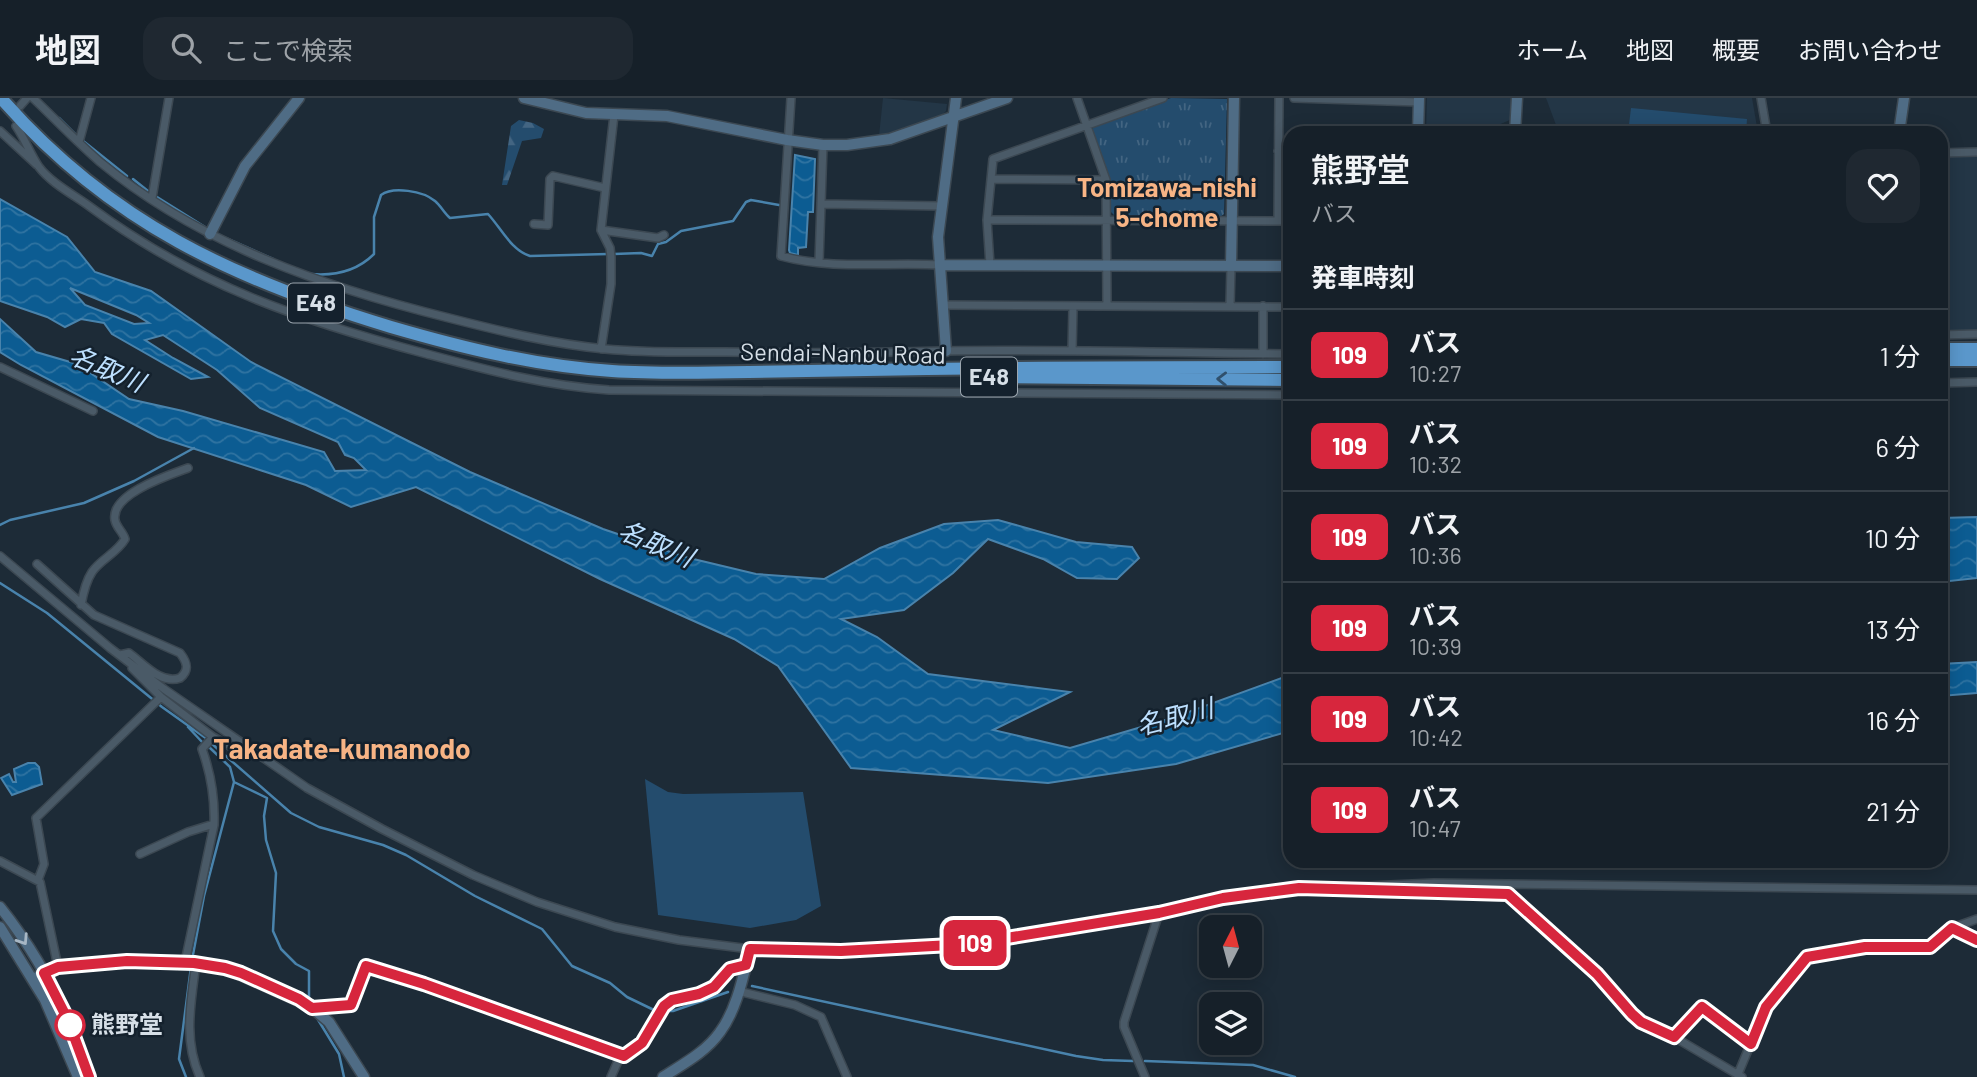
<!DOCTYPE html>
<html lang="ja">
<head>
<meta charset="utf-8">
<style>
  :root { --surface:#162029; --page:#1f2831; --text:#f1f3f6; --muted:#9ea3a8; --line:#353e46 }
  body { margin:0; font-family:Barlow,"Noto Sans JP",sans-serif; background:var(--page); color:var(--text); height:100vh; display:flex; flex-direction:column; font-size:26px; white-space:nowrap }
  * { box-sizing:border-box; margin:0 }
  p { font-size:23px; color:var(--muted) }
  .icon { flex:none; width:38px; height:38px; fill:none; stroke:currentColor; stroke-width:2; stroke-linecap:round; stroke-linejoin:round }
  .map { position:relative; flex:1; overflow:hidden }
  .sheet { position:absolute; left:1283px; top:28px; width:665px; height:742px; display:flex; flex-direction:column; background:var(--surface); border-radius:21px; box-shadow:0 4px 18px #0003,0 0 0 2px var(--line) }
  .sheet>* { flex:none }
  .badge { padding:0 14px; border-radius:10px; font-size:24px; line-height:46px }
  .needle { width:46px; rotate:6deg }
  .tools { position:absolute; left:1199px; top:817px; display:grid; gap:14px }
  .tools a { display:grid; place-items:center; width:63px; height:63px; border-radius:14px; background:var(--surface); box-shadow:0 4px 18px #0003,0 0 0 2px var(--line); font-size:35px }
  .map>.badge { position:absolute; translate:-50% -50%; box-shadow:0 0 0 4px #fff }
  h2 { padding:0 28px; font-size:26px; line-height:63px }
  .round { display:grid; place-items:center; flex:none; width:74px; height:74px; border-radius:21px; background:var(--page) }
  .headline { display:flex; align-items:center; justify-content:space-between; height:119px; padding:0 28px }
  h1 { font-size:33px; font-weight:600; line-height:52px }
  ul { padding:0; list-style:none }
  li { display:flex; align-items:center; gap:21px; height:91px; padding:0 28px; border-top:2px solid var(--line) }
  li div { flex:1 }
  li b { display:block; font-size:26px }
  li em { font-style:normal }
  li .badge { min-width:77px; font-weight:700; text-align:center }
  header { display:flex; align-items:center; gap:42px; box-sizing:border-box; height:98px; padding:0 35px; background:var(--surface); border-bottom:2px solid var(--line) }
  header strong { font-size:33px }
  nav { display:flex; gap:38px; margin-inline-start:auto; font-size:24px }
  .search { width:490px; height:63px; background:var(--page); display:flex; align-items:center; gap:18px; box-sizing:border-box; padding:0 24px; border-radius:21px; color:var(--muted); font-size:26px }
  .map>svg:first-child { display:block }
  .built { fill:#233646 }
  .grass { fill:url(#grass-tufts) }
  .forest { fill:url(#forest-firs) }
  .garden { fill:#244c6d }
  .water { fill:url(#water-waves); stroke:#4983ac; stroke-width:2; fill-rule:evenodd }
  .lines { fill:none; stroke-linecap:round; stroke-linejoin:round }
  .stream { stroke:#4983ac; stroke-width:2.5 }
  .street-casing { stroke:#3c4852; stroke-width:10 }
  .secondary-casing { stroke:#3c4852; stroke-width:13 }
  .highway-casing { stroke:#3c4852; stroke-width:16 }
  .street { stroke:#4a5a67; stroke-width:7 }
  .secondary { stroke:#4f6c85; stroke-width:10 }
  .highway { stroke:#5a97cb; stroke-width:12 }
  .oneway { stroke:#30506c }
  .oneway2 { stroke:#a7b7c5 }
  .line-casing { stroke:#fff; stroke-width:16 }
  .line { stroke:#d7263d; stroke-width:10 }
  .stop-dot { fill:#fff; stroke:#d7263d; stroke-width:3.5 }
  .labels { text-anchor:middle; stroke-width:5; stroke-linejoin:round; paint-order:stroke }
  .shield { fill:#14212d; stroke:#9ca6af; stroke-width:2 }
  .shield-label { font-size:23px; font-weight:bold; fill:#d6dfe7 }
  .street-label { font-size:24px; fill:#d6dfe7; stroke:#14212d }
  .stop-label { font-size:24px; font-weight:bold; fill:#d6dfe7; stroke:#14212d; text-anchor:start }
  .neighbourhood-label { font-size:26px; font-weight:bold; fill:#f7b485; stroke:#14212d }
  .water-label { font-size:26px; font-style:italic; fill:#bde0ff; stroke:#14212d }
  .quarter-label { font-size:28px; font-weight:bold; fill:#f7b485; stroke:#14212d }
</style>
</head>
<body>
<header>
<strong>地図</strong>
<div class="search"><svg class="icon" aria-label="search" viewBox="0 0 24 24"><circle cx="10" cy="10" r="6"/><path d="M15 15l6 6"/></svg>ここで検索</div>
<nav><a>ホーム</a><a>地図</a><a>概要</a><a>お問い合わせ</a></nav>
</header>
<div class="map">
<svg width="1977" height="979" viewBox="0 0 1977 979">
  <defs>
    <pattern id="grass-tufts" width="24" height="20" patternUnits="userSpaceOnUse" patternTransform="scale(1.75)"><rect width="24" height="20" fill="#244c6d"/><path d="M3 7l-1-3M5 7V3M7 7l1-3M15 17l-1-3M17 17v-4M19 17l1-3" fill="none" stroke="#436582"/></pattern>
    <pattern id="forest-firs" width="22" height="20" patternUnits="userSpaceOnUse" patternTransform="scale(1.75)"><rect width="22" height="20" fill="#244c6d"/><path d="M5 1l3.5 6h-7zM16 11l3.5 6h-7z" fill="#436582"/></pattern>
    <pattern id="water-waves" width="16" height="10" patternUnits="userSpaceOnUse" patternTransform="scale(1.75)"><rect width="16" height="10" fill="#0c5c92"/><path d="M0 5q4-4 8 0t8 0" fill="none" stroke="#2f73a1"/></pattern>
  </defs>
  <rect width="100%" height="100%" fill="#1d2b37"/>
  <!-- built -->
  <path class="built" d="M883 0 947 6 946 13 941 18 879 38Z
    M1427 0H1513L1512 21 1480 35H1426Z
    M1546 0H1752L1758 35H1559Z
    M1977 58V232L1941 234V59Z"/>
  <!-- grass -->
  <path class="grass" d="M1171 0 1227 1 1224 116 1220 119 1115 118 1111 114 1110 81 1092 31 1095 26Z"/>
  <!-- forest -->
  <path class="forest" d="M519 22 533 25 544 31 541 40 522 43 507 87H502L511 28Z"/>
  <!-- garden -->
  <path class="garden" d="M1631 10 1747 21 1746 35H1628Z
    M645 681 668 694 683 696 803 694 821 808 796 822 750 830 658 817Z
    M1541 763H1649V767L1541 765Z"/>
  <!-- water -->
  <path class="water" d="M795 57 815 61 813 114H808L806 149 798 150V157L790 155 789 152Z
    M0 101 67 139 95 174 151 193 251 264 470 374 603 431 685 459 756 476 824 481 880 450 944 426 998 422 1076 444 1132 449 1139 460 1117 481 1077 480 1043 461 988 441 953 475 904 512 841 521 877 539 928 576 1070 594 993 632 1070 650 1172 620 1290 577V633L1176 666 1048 685 851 670 778 568 734 541 600 481 416 389 351 409 306 387 158 339 21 267 0 254V221L36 254 77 266 129 301 183 313 324 354 335 373 366 372 354 360 345 357 338 344 260 310 217 272 163 237 145 242 173 260 208 279 191 281 112 236 104 225 81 221 65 229 47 219 0 203ZM70 190 136 217 149 225 134 226 85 207Z
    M1977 419V480L1941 484V420Z
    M1977 564V595L1941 598V566Z
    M28 665H35L39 669 42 686 12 697 1 680 9 676 13 684H16L14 671Z"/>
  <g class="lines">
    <!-- stream -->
    <path class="stream" d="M59 20 77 38
      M82 42 127 78
      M133 81 148 93
      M157 99 205 129
      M221 138 273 161
      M614 156 641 155 652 158 658 146 666 144 681 133 733 123 746 104 751 102 779 107
      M311 176C335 178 357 173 374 156V119L381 97C393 88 423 93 435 103 441 108 444 115 450 120L488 116C501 130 511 152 530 158L608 156
      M0 427 10 422 84 405 134 383 194 350
      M0 485 47 515 162 609 207 641
      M188 629 203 645
      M211 645 291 715 319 729 383 747 406 757 475 798 542 831 572 868 610 885 627 899 656 913
      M234 684 267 700 264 718 266 742 276 775 273 833 281 851 296 866 309 873V901
      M192 862 204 798 234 684 230 669 209 649
      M752 888 1076 958 1103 962 1133 963
      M662 913H673L728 894
      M317 920 339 956 344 979
      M1145 963 1253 967 1295 979
      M186 979 179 961 191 869"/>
    <defs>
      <path id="street" d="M33 0C55 21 77 44 100 64 201 147 324 189 449 220 500 233 553 246 605 251 645 255 685 254 725 254 798 255 871 255 944 253 1059 251 1175 255 1290 256
        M791 0 781 158C832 172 888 164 941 167
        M1077 0 1106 82 1107 208
        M1294 0 1419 4
        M1761 0 1767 35
        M20 8 27 0
        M16 28C25 41 30 56 39 69 51 85 74 97 89 108 197 188 300 222 427 256 487 272 546 288 609 292L1290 297
        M0 33 37 67
        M79 44 91 0
        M1278 53 1290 54
        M1941 55 1977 54
        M991 81 1106 82
        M152 100 169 0
        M821 106 942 108
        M987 122 1278 123 1279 0
        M1278 123H1290
        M534 126 548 127 550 81 553 78 605 90
        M601 132 658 140 664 137
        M819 164 823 47
        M990 167 987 122 993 61 1163 0
        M942 207 1290 209
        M1230 208 1231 168
        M1941 237 1977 236
        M601 251 611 186V159L610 150 601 132 614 17
        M1072 253 1073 209
        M1263 256V208
        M0 269 93 313
        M1941 285 1977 284
        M0 458 110 550 164 591 307 690 382 731 473 777 537 804 615 829 679 842 750 851 841 853 970 846 1159 815 1223 800 1282 792 1434 785 1977 792
        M37 466 94 517 180 555C187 564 190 572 180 580 161 587 143 565 129 555L120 557
        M81 507C83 496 86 483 92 474 101 461 117 455 125 441 123 434 116 429 115 422 110 396 169 377 188 370
        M132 570 161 599
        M140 756 188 734 214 726
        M0 763 40 784 58 869
        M38 782 44 766 36 720 161 599 213 639
        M1333 791 1508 796 1597 876 1641 924 1674 939 1742 979
        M1952 830 1977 821
        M185 864 214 727C215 702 211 676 202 651L213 639 243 655 254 657
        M196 865C191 904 183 942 200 979
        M738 893 795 907 821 919 847 979
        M312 910 351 907 366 868 424 886 624 958
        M1674 939 1702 909 1751 946
        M1738 976 1766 909 1807 859 1865 849H1930L1952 830 1977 842
        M611 979 619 961 642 945 664 908 672 902 699 896 714 889 730 871 746 867
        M1145 979 1124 929V924L1159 815"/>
      <path id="secondary" d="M524 0 586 15 667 18 787 42 823 47H847L890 41 1007 0
        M1418 35 1419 0
        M1515 35 1517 0
        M1899 35 1904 0
        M210 136 245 68 299 0
        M941 167 1290 168
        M1231 168 1234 0
        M946 253 938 139 956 0
        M0 809C40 859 70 918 88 979
        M0 829 45 902 78 979
        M33 881 58 869 127 863 188 864 225 870 310 908 329 924 364 979
        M663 979C683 966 706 954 720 934 737 911 743 879 750 851"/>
      <path id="highway" d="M1 0C110 125 235 182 391 229 463 250 536 268 612 273 657 276 703 275 749 274 808 273 867 272 927 271 1048 269 1169 269 1290 269
        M1941 251H1977
        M1941 262H1977
        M982 279 1290 282"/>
    </defs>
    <!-- street casing -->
    <use href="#street" class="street-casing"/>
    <!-- secondary casing -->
    <use href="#secondary" class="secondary-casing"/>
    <!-- highway casing -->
    <use href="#highway" class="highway-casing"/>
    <!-- street -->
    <use href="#street" class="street"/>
    <!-- secondary -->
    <use href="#secondary" class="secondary"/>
    <!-- highway -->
    <use href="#highway" class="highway"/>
  </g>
  <!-- one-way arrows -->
  <defs><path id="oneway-chevron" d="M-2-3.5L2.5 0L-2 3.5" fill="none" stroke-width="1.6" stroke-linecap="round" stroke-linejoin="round" transform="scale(1.75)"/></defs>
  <use class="oneway" href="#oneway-chevron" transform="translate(1222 281) rotate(-179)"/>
  <use class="oneway2" href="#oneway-chevron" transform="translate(23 842) rotate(57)"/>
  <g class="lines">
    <defs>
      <path id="line" d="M89 979 68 922 44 875 58 869 127 863 194 865 225 870 241 875 299 901 312 910 351 907 366 868 424 886 624 958 642 945 664 908 672 902 699 896 714 889 730 871 746 867 750 851 841 853 970 846 1159 815 1223 800 1299 790 1508 796 1597 876 1632 916 1641 924 1674 939 1702 909 1751 946 1766 909 1807 859 1865 849H1930L1952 830 1977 842"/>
    </defs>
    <!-- line casing -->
    <use href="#line" class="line-casing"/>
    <!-- line -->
    <use href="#line" class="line"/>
  </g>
  <!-- markers -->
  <circle class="stop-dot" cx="70" cy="927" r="14"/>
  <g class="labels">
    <!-- shield labels -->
    <g class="shield">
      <rect x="288" y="185.5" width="56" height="39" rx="5"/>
      <rect x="961" y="259.5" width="56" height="39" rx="5"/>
    </g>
    <g class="shield-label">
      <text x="316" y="213">E48</text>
      <text x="989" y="287">E48</text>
    </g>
    <!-- street labels -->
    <g class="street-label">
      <text transform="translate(843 256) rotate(1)" y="8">Sendai-Nanbu Road</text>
    </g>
    <!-- stop labels -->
    <g class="stop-label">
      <text x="91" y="935">熊野堂</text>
    </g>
    <!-- neighbourhood labels -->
    <g class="neighbourhood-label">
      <text x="1167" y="99">Tomizawa-nishi<tspan x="1167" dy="30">5-chome</tspan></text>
    </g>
    <!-- water labels -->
    <g class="water-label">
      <text transform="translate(107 271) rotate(23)" y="9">名取川</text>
      <text transform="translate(656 446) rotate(23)" y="9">名取川</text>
      <text transform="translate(1175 619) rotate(-14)" y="9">名取川</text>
    </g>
    <!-- quarter labels -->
    <g class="quarter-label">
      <text x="342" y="661">Takadate-kumanodo</text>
    </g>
  </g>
</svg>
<div class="tools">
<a><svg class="needle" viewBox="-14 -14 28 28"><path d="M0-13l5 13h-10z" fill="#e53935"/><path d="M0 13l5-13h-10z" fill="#9ea3a8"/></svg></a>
<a><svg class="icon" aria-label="layers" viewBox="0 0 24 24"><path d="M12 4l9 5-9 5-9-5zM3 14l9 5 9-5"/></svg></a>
</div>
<b class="badge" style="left:975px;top:845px;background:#d7263d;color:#fff">109</b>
<section class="sheet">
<div class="headline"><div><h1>熊野堂</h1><p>バス</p></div><a class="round"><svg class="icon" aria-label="heart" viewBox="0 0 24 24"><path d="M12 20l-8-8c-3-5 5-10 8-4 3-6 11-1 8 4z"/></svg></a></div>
<h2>発車時刻</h2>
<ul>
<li><span class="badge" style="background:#d7263d;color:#fff">109</span><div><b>バス</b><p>10:27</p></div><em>1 分</em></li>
<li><span class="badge" style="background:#d7263d;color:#fff">109</span><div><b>バス</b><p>10:32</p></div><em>6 分</em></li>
<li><span class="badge" style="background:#d7263d;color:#fff">109</span><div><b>バス</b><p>10:36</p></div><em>10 分</em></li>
<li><span class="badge" style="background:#d7263d;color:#fff">109</span><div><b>バス</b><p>10:39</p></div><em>13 分</em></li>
<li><span class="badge" style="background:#d7263d;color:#fff">109</span><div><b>バス</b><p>10:42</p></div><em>16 分</em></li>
<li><span class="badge" style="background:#d7263d;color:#fff">109</span><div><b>バス</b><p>10:47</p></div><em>21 分</em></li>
</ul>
</section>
</div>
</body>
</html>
